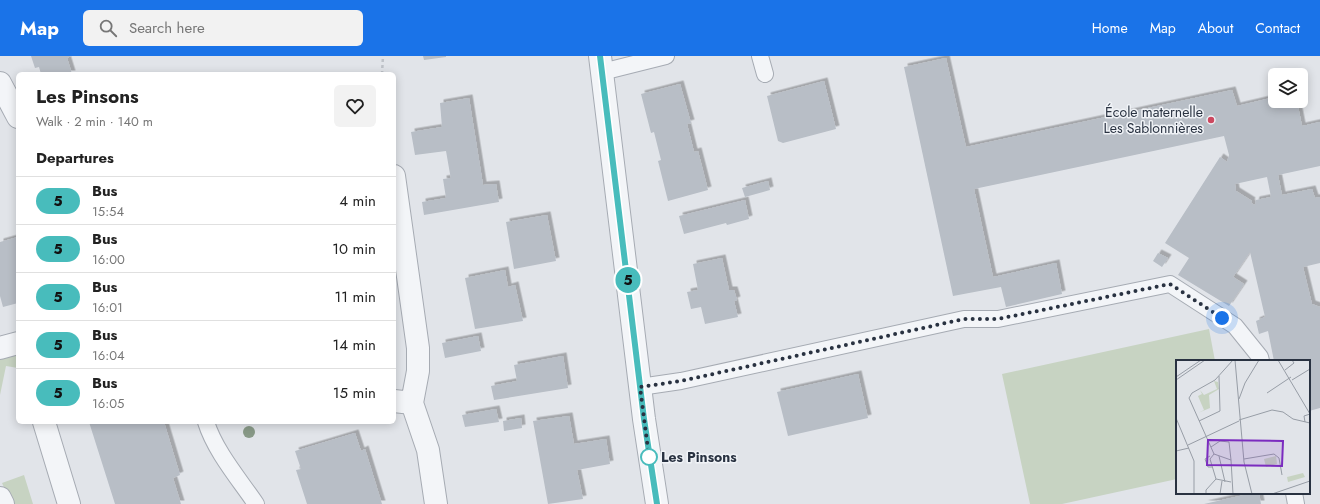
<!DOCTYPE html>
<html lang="en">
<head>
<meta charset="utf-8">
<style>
  :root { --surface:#fff; --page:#f2f2f2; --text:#222; --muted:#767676; --line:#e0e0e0; --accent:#1a73e8 }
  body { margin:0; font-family:Jost,sans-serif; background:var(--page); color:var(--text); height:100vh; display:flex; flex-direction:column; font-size:15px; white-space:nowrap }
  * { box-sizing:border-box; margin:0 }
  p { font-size:13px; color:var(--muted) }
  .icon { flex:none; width:22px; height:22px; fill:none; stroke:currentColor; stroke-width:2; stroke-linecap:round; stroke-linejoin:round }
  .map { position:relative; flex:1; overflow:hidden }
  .panel { position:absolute; left:16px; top:16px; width:380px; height:352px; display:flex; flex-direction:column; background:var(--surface); border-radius:6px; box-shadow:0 2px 10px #0003 }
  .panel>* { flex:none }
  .badge { padding:0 8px; border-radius:13px; font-size:14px; line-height:26px }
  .tools { position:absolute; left:1268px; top:12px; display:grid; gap:8px }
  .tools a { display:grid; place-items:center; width:40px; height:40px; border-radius:6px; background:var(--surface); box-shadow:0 2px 10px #0003; font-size:20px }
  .you { position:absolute; width:20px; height:20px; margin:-10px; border:3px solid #fff; border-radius:50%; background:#1a73e8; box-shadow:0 0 0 6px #1a73e833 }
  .map>.badge { position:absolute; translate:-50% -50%; box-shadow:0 0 0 2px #fff }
  h2 { padding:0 20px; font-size:15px; line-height:36px }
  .round { display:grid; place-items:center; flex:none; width:42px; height:42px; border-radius:6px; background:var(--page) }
  .overview { display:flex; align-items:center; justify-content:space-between; height:68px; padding:0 20px }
  h1 { font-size:19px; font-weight:700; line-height:30px }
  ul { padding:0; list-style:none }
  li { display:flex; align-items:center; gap:12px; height:48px; padding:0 20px; border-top:1px solid var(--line) }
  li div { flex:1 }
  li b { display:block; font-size:15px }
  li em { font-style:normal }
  li .badge { min-width:44px; font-weight:700; text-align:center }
  header { display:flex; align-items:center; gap:24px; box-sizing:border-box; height:56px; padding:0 20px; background:var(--accent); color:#fff }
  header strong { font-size:19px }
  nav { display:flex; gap:22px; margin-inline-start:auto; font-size:14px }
  .search { width:280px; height:36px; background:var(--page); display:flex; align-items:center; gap:10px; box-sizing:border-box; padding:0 14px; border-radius:6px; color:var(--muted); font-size:15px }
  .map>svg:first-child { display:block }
  .green { fill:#c7d3c2 }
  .building { fill:#b8bec6; fill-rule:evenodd; filter:url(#shadow) }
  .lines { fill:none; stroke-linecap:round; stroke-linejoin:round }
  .lane-casing { stroke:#a6abb3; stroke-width:18 }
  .street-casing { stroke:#a6abb3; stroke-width:24 }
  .path { stroke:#bec2c8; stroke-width:2.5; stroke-dasharray:3 3; stroke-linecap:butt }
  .lane { stroke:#f3f5f8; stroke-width:16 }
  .street { stroke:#f3f5f8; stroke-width:22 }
  .tree { fill:#889987 }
  .line-casing { stroke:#fff; stroke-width:9 }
  .line { stroke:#48bcbc; stroke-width:6 }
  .walk { stroke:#293241; stroke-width:4; stroke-dasharray:0 7.2 }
  .poi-dot { fill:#cc485f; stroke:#f0f3f7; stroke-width:1.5 }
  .stop-dot { fill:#fff; stroke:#48bcbc; stroke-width:2 }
  .labels { text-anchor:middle; stroke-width:3; stroke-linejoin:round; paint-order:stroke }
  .poi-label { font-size:14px; fill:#293241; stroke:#f0f3f7; text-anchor:end }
  .stop-label { font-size:14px; font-weight:bold; fill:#293241; stroke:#f0f3f7; text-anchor:start }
  .inset-road { fill:none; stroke:#979da6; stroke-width:1 }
  .view { fill:#7b2cbf; fill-opacity:0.15; stroke:#7b2cbf; stroke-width:2 }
  .inset-edge { fill:none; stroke:#293241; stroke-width:2 }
</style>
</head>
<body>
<header>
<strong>Map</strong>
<div class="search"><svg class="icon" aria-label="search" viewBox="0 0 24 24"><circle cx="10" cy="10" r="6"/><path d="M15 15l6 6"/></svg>Search here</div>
<nav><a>Home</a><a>Map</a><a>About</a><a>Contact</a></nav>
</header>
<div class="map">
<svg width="1320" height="448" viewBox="0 0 1320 448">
  <defs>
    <filter id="shadow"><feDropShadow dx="3.5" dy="-3.5" stdDeviation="0" flood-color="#0004"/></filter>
  </defs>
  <rect width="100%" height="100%" fill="#e1e4e9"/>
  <!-- green -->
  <path class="green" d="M1209 273 1215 305H1177V423L1062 448H1030L1002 318Z
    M18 297V312L6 310 0 339V301Z
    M24 419 33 448H12L2 427Z"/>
  <!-- building -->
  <path class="building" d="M31 0H71L67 2 72 18H41L39 11 35 12Z
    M423 0H446V1L424 4Z
    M946 2 966 91 1232 34 1237 50 1275 41V45H1297L1302 70 1320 66V110L1278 119 1282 139 1312 133 1315 142 1320 141V207L1303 211 1312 248 1320 251V352L1309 355V305H1274L1268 275 1259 278 1256 265 1265 261 1250 196 1233 221 1244 228 1229 250 1178 219 1189 202 1165 187 1220 101 1227 106 1229 99 1224 80 974 133 993 221 1056 207 1062 238 1006 251 1001 231 953 240 904 11ZM1267 121 1271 141 1256 144 1255 149 1251 147 1252 145 1236 135 1235 128Z
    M824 25 836 73 783 87 778 85 767 40Z
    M680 28 691 67 687 68 694 96 698 95 708 134 668 145 658 105 661 104 654 76 651 77 641 38Z
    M469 42 483 129 496 128 499 146 424 159 422 146 446 142 443 123 451 122 450 118 446 95 415 99 411 76 442 71 440 47Z
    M768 125 770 134 745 141 742 132Z
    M745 144 749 163 727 169 726 167 684 178 679 160Z
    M547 159 556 205 514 213 506 166Z
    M18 181V247L3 251 0 240V186Z
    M1158 197 1168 202 1162 211 1153 205Z
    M722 202 729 234H734L737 244 734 245 738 261 705 268 701 251 691 253 687 236 698 234 693 208Z
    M505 214 508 231 515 229 523 265 475 273 465 222Z
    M478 280 481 295 445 302 442 287Z
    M563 300 568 332 494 344 491 330 517 325 514 309Z
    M858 318 868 362 788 380 777 336Z
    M496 353 499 366 465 371 462 359Z
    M569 360 574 388 606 383 610 408 577 414 583 443 548 448 533 365Z
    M521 362 522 372 504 375 503 365Z
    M89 366H164L180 419 173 422 181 448H115Z
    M355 377 361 395 365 393 382 448H307L296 414 301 413 295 395Z
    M1253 437H1259L1261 448H1204Z"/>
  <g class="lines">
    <defs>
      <path id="lane" d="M760 0 765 18
        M602 16 666 0
        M640 331 681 325 964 263H998L1170 228 1235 270 1260 301 1261 305
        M206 366C215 395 239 423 256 448
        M1294 437 1296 448"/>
      <path id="street" d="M600 0 644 363 657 448
        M0 27 18 61
        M394 120 418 292V315L412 347
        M0 292 18 287
        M394 345 412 347 428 394 436 448
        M44 366 69 448
        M0 442 3 448"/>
    </defs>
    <!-- lane casing -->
    <use href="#lane" class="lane-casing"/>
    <!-- street casing -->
    <use href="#street" class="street-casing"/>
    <!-- path -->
    <path class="path" d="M382 18 383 0"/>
    <!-- lane -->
    <use href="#lane" class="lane"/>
    <!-- street -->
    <use href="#street" class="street"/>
  </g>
  <!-- trees -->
  <circle class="tree" cx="249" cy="376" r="6"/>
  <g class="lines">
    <defs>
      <path id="line" d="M600 0 644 363 657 448"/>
    </defs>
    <!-- line casing -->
    <use href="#line" class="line-casing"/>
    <!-- line -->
    <use href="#line" class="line"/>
    <!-- walk -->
    <path class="walk" d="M649 401 640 331 681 325 964 263H998L1170 228 1222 262"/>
  </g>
  <!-- markers -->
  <circle class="poi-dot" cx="1211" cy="64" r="4"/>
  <circle class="stop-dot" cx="649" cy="401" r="8"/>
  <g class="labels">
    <!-- poi labels -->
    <g class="poi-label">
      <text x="1203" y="61">École maternelle<tspan x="1203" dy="16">Les Sablonnières</tspan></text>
    </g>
    <!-- stop labels -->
    <g class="stop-label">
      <text x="661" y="406">Les Pinsons</text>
    </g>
  </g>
  <!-- overview -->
  <g transform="translate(1176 304)">
    <rect width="134" height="134" fill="#e1e4e9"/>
    <path d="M38 21 42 22 43 29 33 35 34 48 22 53 28 50 22 36 26 34 24 30 28 35 41 29ZM100 96 101 104 90 107 88 99ZM127 113 129 117 112 122 111 117Z" fill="#c7d3c2"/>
    <path class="inset-road" d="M59 0 68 102 76 134M102 0 134 54M109 10 118 3 116 0M0 17 25 0M0 20 29 0M116 20 134 9M91 33 115 17M63 39 69 23 83 0M0 58 18 101V134M63 60 96 50 107 52 117 59 134 63M23 61 44 51 43 16M129 62 128 56 134 54M12 85 63 61M35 87 44 81 53 82 55 100M0 91 13 88M38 94 34 99 40 119 55 122M34 96 29 99 32 107H36M43 96 49 122M68 99 98 94 103 98 106 115M30 134V130L40 119M44 134 46 121M57 134 55 100 38 94 13 38 16 33 39 20 57 0M96 134 134 121"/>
    <path class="view" d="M32 80 107 81 106 106 31 105Z"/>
    <rect width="134" height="134" class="inset-edge"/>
  </g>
</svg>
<div class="tools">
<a><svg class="icon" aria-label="layers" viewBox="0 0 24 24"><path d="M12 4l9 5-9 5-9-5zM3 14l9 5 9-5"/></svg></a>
</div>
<div class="you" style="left:1222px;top:262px"></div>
<b class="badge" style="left:628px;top:224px;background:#48bcbc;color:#111">5</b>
<section class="panel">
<div class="overview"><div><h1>Les Pinsons</h1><p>Walk · 2 min · 140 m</p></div><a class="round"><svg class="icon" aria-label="heart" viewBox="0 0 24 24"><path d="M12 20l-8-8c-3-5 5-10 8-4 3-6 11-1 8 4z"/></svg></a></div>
<h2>Departures</h2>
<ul>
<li><span class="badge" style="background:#48bcbc;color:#111">5</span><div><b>Bus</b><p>15:54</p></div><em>4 min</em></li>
<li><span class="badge" style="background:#48bcbc;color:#111">5</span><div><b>Bus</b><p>16:00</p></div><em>10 min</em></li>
<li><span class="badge" style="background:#48bcbc;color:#111">5</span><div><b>Bus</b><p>16:01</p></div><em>11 min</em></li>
<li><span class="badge" style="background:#48bcbc;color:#111">5</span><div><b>Bus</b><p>16:04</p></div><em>14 min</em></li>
<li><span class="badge" style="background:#48bcbc;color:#111">5</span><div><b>Bus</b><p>16:05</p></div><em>15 min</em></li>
</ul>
</section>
</div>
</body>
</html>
